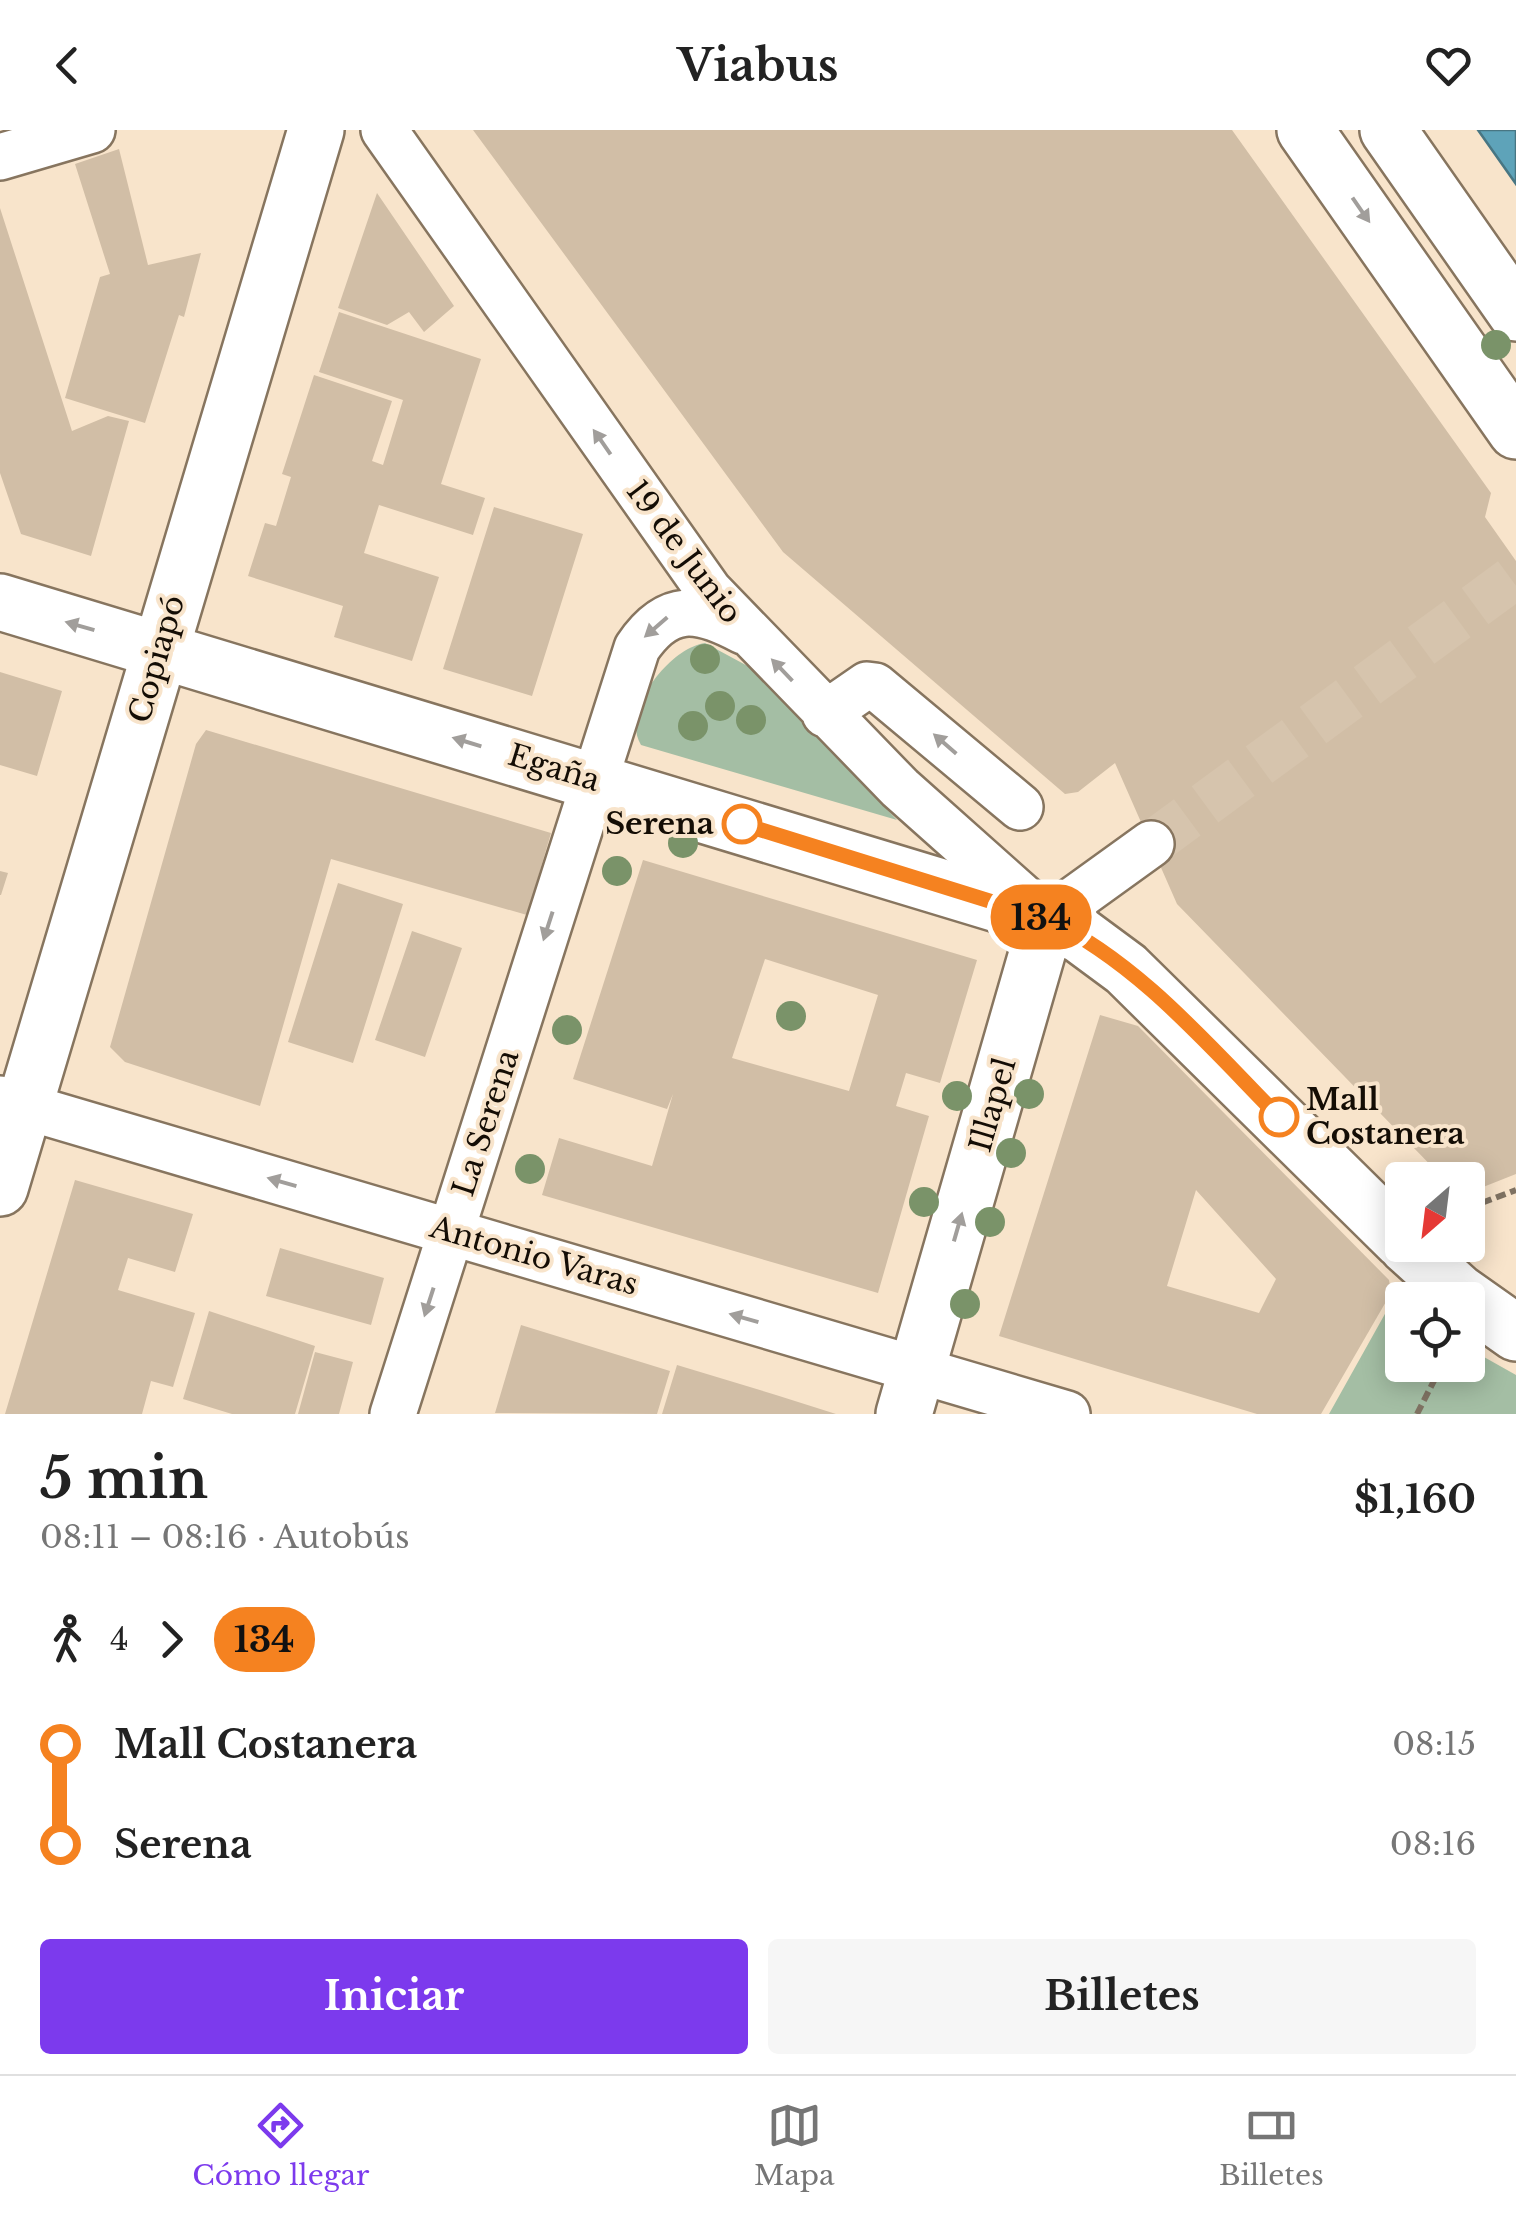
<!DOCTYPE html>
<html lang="es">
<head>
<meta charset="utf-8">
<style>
  :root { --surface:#fff; --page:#f6f6f6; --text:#222; --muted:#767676; --line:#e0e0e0; --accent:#7c3aed }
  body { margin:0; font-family:"Libre Baskerville",serif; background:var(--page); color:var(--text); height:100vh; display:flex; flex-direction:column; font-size:38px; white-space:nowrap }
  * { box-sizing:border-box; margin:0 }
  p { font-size:32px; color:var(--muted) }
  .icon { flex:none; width:55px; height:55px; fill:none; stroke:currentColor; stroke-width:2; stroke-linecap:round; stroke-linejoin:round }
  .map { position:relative; height:1284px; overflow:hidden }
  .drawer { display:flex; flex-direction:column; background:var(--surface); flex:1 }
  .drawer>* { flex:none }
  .badge { padding:0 20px; border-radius:32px; font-size:35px; line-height:65px }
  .needle { width:65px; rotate:208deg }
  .fabs { position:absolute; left:1385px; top:1032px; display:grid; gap:20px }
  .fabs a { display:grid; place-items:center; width:100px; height:100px; border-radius:10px; background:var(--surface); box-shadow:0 5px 25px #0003; font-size:50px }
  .map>.badge { position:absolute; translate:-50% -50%; box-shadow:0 0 0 5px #fff }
  .legs { display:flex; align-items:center; gap:15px; height:110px; padding:0 40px; font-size:32px }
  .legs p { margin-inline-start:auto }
  .overview { display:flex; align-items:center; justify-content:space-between; height:170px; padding:0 40px }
  h1 { font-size:55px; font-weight:800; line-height:75px }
  .cta { display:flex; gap:20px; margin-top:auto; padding:20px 40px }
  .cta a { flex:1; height:115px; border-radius:10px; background:var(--accent); color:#fff; font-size:40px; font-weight:800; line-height:115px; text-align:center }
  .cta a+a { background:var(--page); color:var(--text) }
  ul { padding:0 40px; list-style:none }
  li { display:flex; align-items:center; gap:35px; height:100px; font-size:38px }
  li i { display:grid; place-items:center; width:15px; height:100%; margin:0 12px; background:currentColor }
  li i::after { content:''; width:25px; height:25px; margin:-12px; border:8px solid; border-radius:50%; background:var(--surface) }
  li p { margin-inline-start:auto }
  li:first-child i { background:linear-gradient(#0000 50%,currentColor 0) }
  li:last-child i { background:linear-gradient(currentColor 50%,#0000 0) }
  header { display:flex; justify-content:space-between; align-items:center; height:130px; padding:0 40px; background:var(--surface); font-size:45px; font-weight:800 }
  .tabs { display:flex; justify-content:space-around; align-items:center; height:140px; border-top:2px solid var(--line); background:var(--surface); font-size:28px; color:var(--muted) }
  .tabs a { display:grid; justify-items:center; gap:5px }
  .tabs .current { color:var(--accent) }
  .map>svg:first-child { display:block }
  .green { fill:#a4bea4 }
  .water { fill:#5ea3b9; stroke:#487683; stroke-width:2.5 }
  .building { fill:#d1bea6; fill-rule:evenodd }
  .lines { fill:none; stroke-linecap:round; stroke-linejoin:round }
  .minor-tunnel { stroke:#d6c4ad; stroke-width:45; stroke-dasharray:45 22; stroke-linecap:butt }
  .minor-casing { stroke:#87755f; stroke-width:50 }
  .major-casing { stroke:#87755f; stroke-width:60 }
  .highway-casing { stroke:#87755f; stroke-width:60 }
  .path { stroke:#7f7262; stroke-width:6; stroke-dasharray:10 5; stroke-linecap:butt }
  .minor { stroke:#fff; stroke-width:45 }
  .major { stroke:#fff; stroke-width:55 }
  .highway { stroke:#fff; stroke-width:55 }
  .tree { fill:#7a9369 }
  .oneway { fill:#a19e9b }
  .line-1-casing { stroke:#fff; stroke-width:22 }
  .line-1 { stroke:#f58220; stroke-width:15 }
  .stop-1-dot { fill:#fff; stroke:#f58220; stroke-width:5 }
  .labels { text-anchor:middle; stroke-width:8; stroke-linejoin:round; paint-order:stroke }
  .street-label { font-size:30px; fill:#140d05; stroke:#f8e4cb }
  .stop-label { font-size:30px; font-weight:bold; fill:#140d05; stroke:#f8e4cb; text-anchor:end }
</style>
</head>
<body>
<header><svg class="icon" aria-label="back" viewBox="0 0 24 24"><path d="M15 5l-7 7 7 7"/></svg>Viabus<svg class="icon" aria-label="heart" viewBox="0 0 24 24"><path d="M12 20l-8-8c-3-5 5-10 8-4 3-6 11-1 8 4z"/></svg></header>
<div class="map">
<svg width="1516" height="1284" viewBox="0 0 1516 1284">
  <rect width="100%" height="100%" fill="#f8e4cb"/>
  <!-- green -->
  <path class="green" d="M705 513 755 540 897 690 641 615C620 582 669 518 705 513Z
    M1400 1157 1412 1170H1402V1235H1468V1218L1516 1245V1284H1329Z"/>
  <!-- water -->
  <path class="water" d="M1478 0H1516V54Z"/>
  <!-- building -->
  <path class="building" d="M473 0H1232L1491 363 1485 387 1516 431V1044L1468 1063V1050H1445L1177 774 1115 633 1078 662 1065 664 783 422Z
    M119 19 148 135 201 123 184 187 179 185 145 293 65 268 100 147 110 144 75 34Z
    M377 63 454 176 424 202 409 182 387 195 338 178Z
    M0 78 72 301 108 286 129 291 91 426 21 404 0 343Z
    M339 182 481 229 441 354 485 368 473 405 379 375 364 423 439 447 412 531 334 507 343 476 248 446 265 393 276 396 291 347 282 344 314 245 392 271 372 331 383 335 403 270 319 242Z
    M494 377 583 404 532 566 443 539Z
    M0 542 62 561 37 646 0 635Z
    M206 600 551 703 527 785 331 729 260 976 125 932 110 917 196 614Z
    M643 730 977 830 940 953 906 943 896 976 929 986 878 1163 542 1065 559 1008 652 1036 673 964 667 979 573 949ZM765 829 878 865 849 961 732 928Z
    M0 741 8 743 1 765H0Z
    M338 753 403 774 353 933 288 912Z
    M412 801 462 818 425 927 375 910Z
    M1100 885 1138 896 1389 1150 1391 1163 1321 1284H1257L999 1206ZM1196 1060 1276 1149 1259 1183 1167 1156Z
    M75 1050 193 1084 175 1142 128 1128 118 1160 195 1183 173 1257 151 1251 142 1284H5Z
    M280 1118 384 1148 371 1195 266 1166Z
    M209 1181 315 1216 295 1284H232L183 1269Z
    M521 1195 670 1241 657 1284 495 1283Z
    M315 1222 353 1232 339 1284H298Z
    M677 1235 776 1265 836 1284H662Z"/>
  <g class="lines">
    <!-- minor-tunnel -->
    <path class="minor-tunnel" d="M1151 714 1516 446"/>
    <defs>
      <path id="minor" d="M384 0 709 461 900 658 1047 789 1151 714
        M0 27 92 0
        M825 584 867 555 875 556 1020 677
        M0 969 1067 1284
        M393 1284 637 518C668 472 698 477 743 501"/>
      <path id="major" d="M0 472 1047 789 1080 805 1126 839 1402 1111
        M0 1058 316 0
        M1406 1115 1458 1162 1516 1203
        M904 1284 1047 789"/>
      <path id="highway" d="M1305 0 1516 301
        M1388 0 1516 183"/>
    </defs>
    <!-- minor casing -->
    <use href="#minor" class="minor-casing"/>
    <!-- major casing -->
    <use href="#major" class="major-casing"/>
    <!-- highway casing -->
    <use href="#highway" class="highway-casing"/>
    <!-- path -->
    <path class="path" d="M1468 1078 1516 1060
      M1417 1284 1442 1235"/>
    <!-- minor -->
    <use href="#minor" class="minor"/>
    <!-- major -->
    <use href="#major" class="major"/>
    <!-- highway -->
    <use href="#highway" class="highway"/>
  </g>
  <!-- trees -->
  <g class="tree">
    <circle cx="1496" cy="215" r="15"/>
    <circle cx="705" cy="529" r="15"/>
    <circle cx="720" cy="576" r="15"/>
    <circle cx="751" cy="590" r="15"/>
    <circle cx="693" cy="596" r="15"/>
    <circle cx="683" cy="713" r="15"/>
    <circle cx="617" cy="741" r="15"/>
    <circle cx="791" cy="886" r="15"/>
    <circle cx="567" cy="900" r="15"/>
    <circle cx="1029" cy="964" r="15"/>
    <circle cx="957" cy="966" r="15"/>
    <circle cx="1011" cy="1023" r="15"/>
    <circle cx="530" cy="1039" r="15"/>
    <circle cx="924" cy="1072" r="15"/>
    <circle cx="990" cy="1092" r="15"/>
    <circle cx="965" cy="1174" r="15"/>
  </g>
  <!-- one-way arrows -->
  <defs><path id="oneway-solid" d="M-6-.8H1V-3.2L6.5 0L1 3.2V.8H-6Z" transform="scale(2.5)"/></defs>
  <g class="oneway">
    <use href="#oneway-solid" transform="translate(1361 80) rotate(55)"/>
    <use href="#oneway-solid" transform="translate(602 312) rotate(-125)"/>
    <use href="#oneway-solid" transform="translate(80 496) rotate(-164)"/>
    <use href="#oneway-solid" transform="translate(656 497) rotate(139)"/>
    <use href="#oneway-solid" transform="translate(782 540) rotate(-134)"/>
    <use href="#oneway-solid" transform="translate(467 612) rotate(-163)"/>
    <use href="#oneway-solid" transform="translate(945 614) rotate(-139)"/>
    <use href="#oneway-solid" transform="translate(548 796) rotate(108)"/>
    <use href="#oneway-solid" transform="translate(282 1052) rotate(-164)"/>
    <use href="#oneway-solid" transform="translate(958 1097) rotate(-74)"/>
    <use href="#oneway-solid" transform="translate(429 1172) rotate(108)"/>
    <use href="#oneway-solid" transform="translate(744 1188) rotate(-164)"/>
  </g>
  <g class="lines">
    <defs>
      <path id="line-1" d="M742 694 1047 789C1138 832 1209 916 1279 987"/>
    </defs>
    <!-- line-1 casing -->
    <use href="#line-1" class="line-1-casing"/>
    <!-- line-1 -->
    <use href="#line-1" class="line-1"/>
  </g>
  <!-- markers -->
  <g class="stop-1-dot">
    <circle cx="742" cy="694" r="18"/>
    <circle cx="1279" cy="987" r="18"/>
  </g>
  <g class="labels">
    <!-- street labels -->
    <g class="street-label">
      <text transform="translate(684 422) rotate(53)" y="10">19 de Junio</text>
      <text transform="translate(157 529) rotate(-74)" y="10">Copiapó</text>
      <text transform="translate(554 638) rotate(17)" y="10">Egaña</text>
      <text transform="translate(993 975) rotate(-74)" y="10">Illapel</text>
      <text transform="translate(486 993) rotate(-72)" y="10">La Serena</text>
      <text transform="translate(534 1126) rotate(16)" y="10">Antonio Varas</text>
    </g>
    <!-- stop labels -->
    <g class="stop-label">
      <text x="714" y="704">Serena</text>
      <text x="1306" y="980" text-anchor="start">Mall<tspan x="1306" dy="34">Costanera</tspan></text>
    </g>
  </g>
</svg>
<div class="fabs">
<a><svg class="needle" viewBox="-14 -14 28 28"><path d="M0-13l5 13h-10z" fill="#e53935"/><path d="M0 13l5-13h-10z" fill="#767676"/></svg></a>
<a><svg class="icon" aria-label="locate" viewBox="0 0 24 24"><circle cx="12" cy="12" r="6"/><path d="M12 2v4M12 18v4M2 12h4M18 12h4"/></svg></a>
</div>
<b class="badge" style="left:1041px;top:787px;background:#f58220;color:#111">134</b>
</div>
<section class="drawer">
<div class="overview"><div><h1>5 min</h1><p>08:11 – 08:16 · Autobús</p></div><b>$1,160</b></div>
<div class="legs"><svg class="icon" aria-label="walk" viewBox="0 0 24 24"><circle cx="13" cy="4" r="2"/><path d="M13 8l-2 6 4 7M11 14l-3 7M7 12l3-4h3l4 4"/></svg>4<svg class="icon" aria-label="forward" viewBox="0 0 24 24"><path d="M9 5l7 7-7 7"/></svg><b class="badge" style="background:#f58220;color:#111">134</b></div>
<ul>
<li><i style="color:#f58220"></i><b>Mall Costanera</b><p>08:15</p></li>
<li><i style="color:#f58220"></i><b>Serena</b><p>08:16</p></li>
</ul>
<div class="cta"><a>Iniciar</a><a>Billetes</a></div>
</section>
<nav class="tabs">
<a class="current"><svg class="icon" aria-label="directions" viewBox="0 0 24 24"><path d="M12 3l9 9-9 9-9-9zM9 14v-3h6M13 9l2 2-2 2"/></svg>Cómo llegar</a>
<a><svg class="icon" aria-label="map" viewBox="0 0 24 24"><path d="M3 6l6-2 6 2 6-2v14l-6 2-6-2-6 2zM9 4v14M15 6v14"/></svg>Mapa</a>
<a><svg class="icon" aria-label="tickets" viewBox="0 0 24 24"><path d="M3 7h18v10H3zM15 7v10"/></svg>Billetes</a>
</nav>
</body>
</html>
